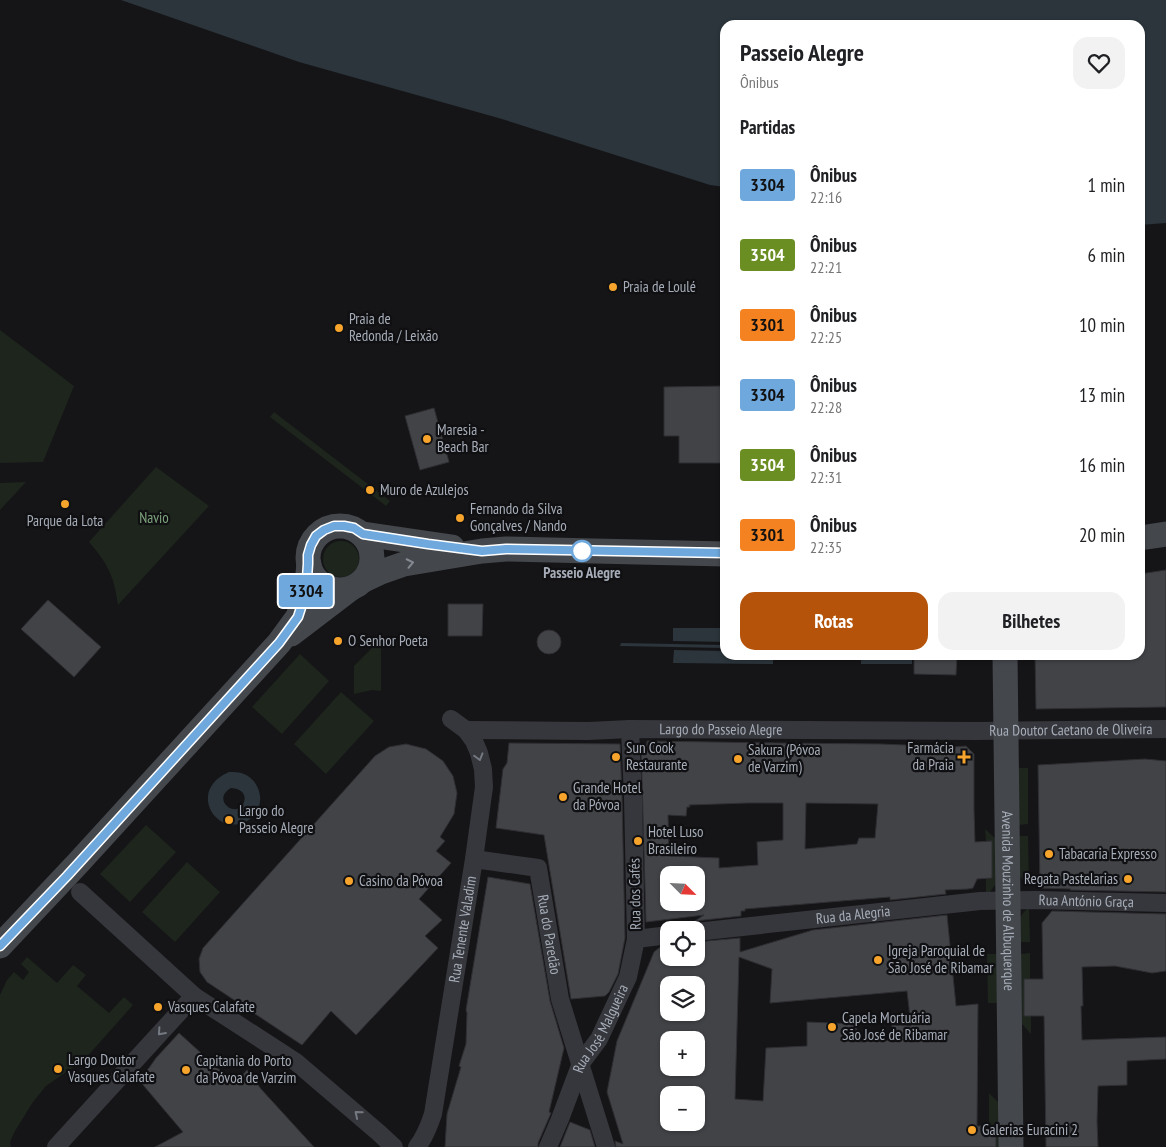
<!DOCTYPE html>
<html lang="pt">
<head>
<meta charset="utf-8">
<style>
  :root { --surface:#fff; --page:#f2f2f2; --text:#202124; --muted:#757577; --accent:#b45309 }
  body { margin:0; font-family:"PT Sans Narrow",sans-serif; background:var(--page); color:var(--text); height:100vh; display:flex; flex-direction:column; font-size:19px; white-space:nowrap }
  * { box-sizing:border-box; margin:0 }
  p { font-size:16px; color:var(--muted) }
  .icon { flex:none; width:28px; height:28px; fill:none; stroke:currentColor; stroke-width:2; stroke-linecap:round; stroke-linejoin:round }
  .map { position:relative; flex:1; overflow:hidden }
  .details { position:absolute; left:720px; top:20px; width:425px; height:640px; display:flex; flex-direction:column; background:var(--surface); border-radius:15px; box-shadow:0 1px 4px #0004 }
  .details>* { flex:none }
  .badge { padding:0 10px; border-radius:4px; font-size:18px; line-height:32px }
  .needle { width:32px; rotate:114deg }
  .buttons { position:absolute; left:660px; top:866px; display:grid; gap:10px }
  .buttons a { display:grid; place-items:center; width:45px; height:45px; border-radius:10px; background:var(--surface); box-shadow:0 1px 4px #0004; font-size:25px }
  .map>.badge { position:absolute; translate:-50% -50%; box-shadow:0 0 0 2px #fff }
  h2 { padding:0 20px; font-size:19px; line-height:45px }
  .round { display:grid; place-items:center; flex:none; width:52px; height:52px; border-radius:15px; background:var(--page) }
  .summary { display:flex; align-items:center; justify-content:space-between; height:85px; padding:0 20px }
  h1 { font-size:24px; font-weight:700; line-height:38px }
  .action { display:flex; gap:10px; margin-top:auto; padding:10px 20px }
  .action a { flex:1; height:58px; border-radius:15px; background:var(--accent); color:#fff; font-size:20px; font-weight:700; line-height:58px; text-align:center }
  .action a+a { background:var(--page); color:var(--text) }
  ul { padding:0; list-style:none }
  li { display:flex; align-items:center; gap:15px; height:70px; padding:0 20px }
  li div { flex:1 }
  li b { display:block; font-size:19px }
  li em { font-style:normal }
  li .badge { min-width:55px; font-weight:700; text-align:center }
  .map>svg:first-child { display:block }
  .green { fill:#1d251d }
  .water { fill:#2b353b; fill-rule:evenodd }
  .building { fill:#414347; stroke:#2f2f33; fill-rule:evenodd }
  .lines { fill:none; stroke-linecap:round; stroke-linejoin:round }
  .street { stroke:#36373c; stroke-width:18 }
  .secondary { stroke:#44474c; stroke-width:25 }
  .oneway { stroke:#848992 }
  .oneway2 { stroke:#747880 }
  .line-casing { stroke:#fff; stroke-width:11 }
  .line { stroke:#6fa8dc; stroke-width:8 }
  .poi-dot { fill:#f7a42d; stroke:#101012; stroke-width:2 }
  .stop-dot { fill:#fff; stroke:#6fa8dc; stroke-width:2.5 }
  .labels { text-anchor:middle; stroke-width:4.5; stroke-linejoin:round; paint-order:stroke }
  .poi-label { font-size:15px; fill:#a6adb8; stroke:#101012; text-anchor:start }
  .park-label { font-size:15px; fill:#7da37d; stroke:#101012 }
  .stop-label { font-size:15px; font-weight:bold; fill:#a6adb8; stroke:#101012 }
  .street-label { font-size:15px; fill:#a6adb8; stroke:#101012 }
</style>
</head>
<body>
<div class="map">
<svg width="1166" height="1147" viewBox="0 0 1166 1147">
  <rect width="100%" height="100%" fill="#151517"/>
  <!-- green -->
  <path class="green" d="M0 330 74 386 43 462 0 463Z
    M274 412 390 501 386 506 270 417Z
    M156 467 209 506 118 605C114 576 108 564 89 542Z
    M26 482 0 510V483Z
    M323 559a18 18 0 1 1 36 0a18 18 0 1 1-36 0Z
    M372 648H381V691L372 690 354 694V666Z
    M300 654 329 681 282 734 252 707Z
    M341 692 374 721 326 774 294 744Z
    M1017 768H1028V824L1018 825Z
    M146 825 176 852 130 902 100 874Z
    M985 829 996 839 995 885 990 892 986 893V879L992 878V842L986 841Z
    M1018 836H1028L1029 885 1025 883 1020 876Z
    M187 862 220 892 175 942 142 912Z
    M1029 908 1030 942H1020C1019 929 1016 916 1029 908Z
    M1030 953V979H1024V1016H1031V1034L1021 1023 1020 954Z
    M987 954H997L998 1003H988Z
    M27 957 57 983 73 965 86 975 77 986 109 1013 124 997 133 1005 85 1059 46 1086 33 1102 15 1131 10 1142 11 1147H0V995L7 980 14 972 23 980 29 972 21 964Z
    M989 1093 999 1103 1000 1147H996L989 1126Z"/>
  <!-- water -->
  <path class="water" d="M121 0H1166V223L1140 225V25H725V187L710 185 502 119 299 62Z
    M673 628H725V642L673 641Z
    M621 643 725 645V648L620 646Z
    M674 650 725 651V655H773V664L673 663Z
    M861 655H912V664H861Z
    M229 772C234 772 239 772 244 774 257 779 264 796 258 809 256 815 250 820 245 822 214 836 188 789 229 772ZM231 788C239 788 247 793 244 802 238 820 210 800 231 788Z"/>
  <!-- building -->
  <path class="building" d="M725 386V463H679V436H664V387Z
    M434 408 449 462 420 470 405 416Z
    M1166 570V707L1036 709 1035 655H1140V574Z
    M48 600 101 647 74 677 21 629Z
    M448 604H483L482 636H448Z
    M537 642a12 12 0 1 1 24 0a12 12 0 1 1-24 0Z
    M914 655 957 656 956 675 914 674Z
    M647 741 778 743 880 744 954 747 966 746 974 754V810L975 842 992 841V878L977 879 973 888 968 889 945 890 946 894 890 900V897L745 909V911H741V916L695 921 704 915 646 922 641 744H647ZM747 803H783V840L757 842 758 865 719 868V858L669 856 668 815 686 816 687 807H690L689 805ZM806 803 878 804 875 838H859L857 844 805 849ZM669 875H696V902H669Z
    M509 743 620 744 622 797 625 938 618 974 609 992 605 996 571 999 544 835 496 828 503 769 507 763Z
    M406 744 426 749 443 761 453 776 457 793 454 814 440 837 445 841 436 851 451 863 419 899 442 920 425 936 438 948 356 1035 331 1011 302 1045 207 982 200 972 199 959 203 948 375 756 389 747Z
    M1145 759 1166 761V892L1070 890 1071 889 1040 888 1038 765Z
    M488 877 530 884 550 1001 564 1048 549 1112 551 1113 538 1143V1147H445L447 1114 461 1067 459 1066 466 1044 467 1013 466 1010Z
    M1052 911 1166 914V971L1152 973 1115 966 1082 967 1083 1006H1081L1082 1040 1166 1037V1059L1127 1061V1085L1098 1086 1097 1121 1098 1147H1046L1044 1016H1024V979H1043L1042 923Z
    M947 915 956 1006 978 1004 977 1126H996V1147H616L615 1141 623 1144 607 1092 617 1041 654 952 660 947 669 946V958H696V942L740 938V952L813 930ZM739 957 772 969 770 1003 907 991 911 1026 892 1025 893 1040 859 1042 856 1024 807 1022V1046L766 1048 763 1101 735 1099ZM669 985H696V1012H669ZM669 1040H696V1068H669ZM669 1095H696V1122H669Z
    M179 1033 235 1084 247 1070 261 1089 314 1147H155L183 1132 138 1079 149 1068 156 1058Z
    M570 1122 590 1130 595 1147H560Z"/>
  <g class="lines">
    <!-- street -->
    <g class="street">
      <path id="s1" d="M466 730 588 731 630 729 977 731 1166 729"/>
      <path id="s2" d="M474 859 538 868 560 999 606 1147"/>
      <path d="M80 892 194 996 296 1062 379 1133 394 1147"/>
      <path id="s3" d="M696 932 980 901 1036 900 1166 903"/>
      <path d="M636 939 669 935"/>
      <path d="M56 1147 194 996"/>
      <path id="s4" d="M417 1147C425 1137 429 1126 433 1114L474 859 484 787 483 769 479 753 474 741 466 730 451 719"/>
      <path id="s5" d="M548 1147 560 1119 581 1063 599 1039 628 977 636 939 633 797 630 729"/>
    </g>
    <!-- secondary -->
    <g class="secondary">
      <circle cx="340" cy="558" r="32"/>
      <path d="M363 534 452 547"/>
      <path d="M1140 538 1166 534"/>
      <path d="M364 580 381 572 404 564 482 551 506 549 725 554"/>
      <path d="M291 634 350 589"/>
      <path id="s6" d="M1005 655 1011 1147"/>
      <path d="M0 946 79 862 279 643 298 617 306 592 309 564"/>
    </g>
  </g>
  <!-- one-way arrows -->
  <defs><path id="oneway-chevron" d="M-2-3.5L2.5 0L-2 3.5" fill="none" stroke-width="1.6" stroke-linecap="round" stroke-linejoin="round" transform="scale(1.25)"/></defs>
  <use class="oneway" href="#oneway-chevron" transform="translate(410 563) rotate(-12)"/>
  <g class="oneway2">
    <use href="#oneway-chevron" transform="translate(479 757) rotate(74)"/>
    <use href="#oneway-chevron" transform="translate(161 1032) rotate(132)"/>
    <use href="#oneway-chevron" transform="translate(358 1114) rotate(-140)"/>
  </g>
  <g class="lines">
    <defs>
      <path id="line" d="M0 946 67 876 279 643 298 617 306 592 308 564V555L311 545 316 536 324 530 334 526H344L354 528 363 534 428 544 482 551 506 549 725 553"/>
    </defs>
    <!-- line casing -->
    <use href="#line" class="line-casing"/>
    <!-- line -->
    <use href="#line" class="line"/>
  </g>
  <!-- markers -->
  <g class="poi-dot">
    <circle cx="613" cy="287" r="5"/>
    <circle cx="339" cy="328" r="5"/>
    <circle cx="427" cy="439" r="5"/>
    <circle cx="370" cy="490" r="5"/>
    <circle cx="65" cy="504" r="5"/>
    <circle cx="460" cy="518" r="5"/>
    <circle cx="338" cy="641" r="5"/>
    <circle cx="616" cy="757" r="5"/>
    <path d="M961.5 749.5h5v5h5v5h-5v5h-5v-5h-5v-5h5z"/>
    <circle cx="738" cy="759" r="5"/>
    <circle cx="563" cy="797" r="5"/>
    <circle cx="229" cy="820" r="5"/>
    <circle cx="638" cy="841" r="5"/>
    <circle cx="1049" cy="854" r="5"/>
    <circle cx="1128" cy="879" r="5"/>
    <circle cx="349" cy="881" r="5"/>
    <circle cx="878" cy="960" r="5"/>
    <circle cx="158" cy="1007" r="5"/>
    <circle cx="832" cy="1027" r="5"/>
    <circle cx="58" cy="1069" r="5"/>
    <circle cx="186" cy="1070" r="5"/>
    <circle cx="972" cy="1130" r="5"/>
  </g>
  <circle class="stop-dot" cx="582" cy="551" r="10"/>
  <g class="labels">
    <!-- poi labels -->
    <g class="poi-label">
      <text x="623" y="292">Praia de Loulé</text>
      <text x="349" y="324">Praia de<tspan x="349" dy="17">Redonda / Leixão</tspan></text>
      <text x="437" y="435">Maresia -<tspan x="437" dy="17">Beach Bar</tspan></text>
      <text x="380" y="495">Muro de Azulejos</text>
      <text x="470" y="514">Fernando da Silva<tspan x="470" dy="17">Gonçalves / Nando</tspan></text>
      <text x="65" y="526" text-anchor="middle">Parque da Lota</text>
      <text x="348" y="646">O Senhor Poeta</text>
      <text x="626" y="753">Sun Cook<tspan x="626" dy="17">Restaurante</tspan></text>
      <text x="954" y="753" text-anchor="end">Farmácia<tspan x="954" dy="17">da Praia</tspan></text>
      <text x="748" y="755">Sakura (Póvoa<tspan x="748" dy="17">de Varzim)</tspan></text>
      <text x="573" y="793">Grande Hotel<tspan x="573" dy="17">da Póvoa</tspan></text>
      <text x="239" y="816">Largo do<tspan x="239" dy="17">Passeio Alegre</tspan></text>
      <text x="648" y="837">Hotel Luso<tspan x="648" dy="17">Brasileiro</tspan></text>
      <text x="1059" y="859">Tabacaria Expresso</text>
      <text x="1118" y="884" text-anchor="end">Regata Pastelarias</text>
      <text x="359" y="886">Casino da Póvoa</text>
      <text x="888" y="956">Igreja Paroquial de<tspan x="888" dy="17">São José de Ribamar</tspan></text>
      <text x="168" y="1012">Vasques Calafate</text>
      <text x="842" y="1023">Capela Mortuária<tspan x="842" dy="17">São José de Ribamar</tspan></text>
      <text x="68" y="1065">Largo Doutor<tspan x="68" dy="17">Vasques Calafate</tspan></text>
      <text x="196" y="1066">Capitania do Porto<tspan x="196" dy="17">da Póvoa de Varzim</tspan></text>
      <text x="982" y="1135">Galerias Euracini 2</text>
    </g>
    <!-- park labels -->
    <g class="park-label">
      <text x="154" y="523">Navio</text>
    </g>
    <!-- stop labels -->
    <g class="stop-label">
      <text x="582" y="578">Passeio Alegre</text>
    </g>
    <!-- street labels -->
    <g class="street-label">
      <text dy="5" stroke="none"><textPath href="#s1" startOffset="255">Largo do Passeio Alegre</textPath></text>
      <text dy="5" stroke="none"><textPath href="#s1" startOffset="605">Rua Doutor Caetano de Oliveira</textPath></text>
      <text transform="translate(635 894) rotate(-91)" y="5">Rua dos Cafés</text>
      <text dy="5" stroke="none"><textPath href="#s6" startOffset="246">Avenida Mouzinho de Albuquerque</textPath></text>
      <text dy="5" stroke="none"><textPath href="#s3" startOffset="392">Rua António Graça</textPath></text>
      <text dy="5" stroke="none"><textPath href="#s3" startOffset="158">Rua da Alegria</textPath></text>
      <text dy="5" stroke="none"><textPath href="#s4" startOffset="224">Rua Tenente Valadim</textPath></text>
      <text dy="5" stroke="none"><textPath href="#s2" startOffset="132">Rua do Paredão</textPath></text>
      <text dy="5" stroke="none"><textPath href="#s5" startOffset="130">Rua José Malgueira</textPath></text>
    </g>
  </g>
</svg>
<div class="buttons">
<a><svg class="needle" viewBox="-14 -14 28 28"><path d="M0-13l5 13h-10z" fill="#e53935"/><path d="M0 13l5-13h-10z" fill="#757577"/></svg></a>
<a><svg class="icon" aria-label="locate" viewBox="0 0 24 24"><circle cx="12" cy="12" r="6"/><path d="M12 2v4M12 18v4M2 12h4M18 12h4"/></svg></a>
<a><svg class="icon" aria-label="layers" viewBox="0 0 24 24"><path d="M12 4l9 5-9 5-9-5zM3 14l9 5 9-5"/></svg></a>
<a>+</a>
<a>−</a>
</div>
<b class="badge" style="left:306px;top:591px;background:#6fa8dc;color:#111">3304</b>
<section class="details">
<div class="summary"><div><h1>Passeio Alegre</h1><p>Ônibus</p></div><a class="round"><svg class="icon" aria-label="heart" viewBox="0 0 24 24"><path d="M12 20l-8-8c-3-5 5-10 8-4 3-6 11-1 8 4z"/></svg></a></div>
<h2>Partidas</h2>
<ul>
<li><span class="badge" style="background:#6fa8dc;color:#111">3304</span><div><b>Ônibus</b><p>22:16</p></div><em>1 min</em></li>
<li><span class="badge" style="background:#6b8e23;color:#fff">3504</span><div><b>Ônibus</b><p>22:21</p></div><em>6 min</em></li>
<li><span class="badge" style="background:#f58220;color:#111">3301</span><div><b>Ônibus</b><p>22:25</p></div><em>10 min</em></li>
<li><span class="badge" style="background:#6fa8dc;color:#111">3304</span><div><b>Ônibus</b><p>22:28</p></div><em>13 min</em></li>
<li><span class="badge" style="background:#6b8e23;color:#fff">3504</span><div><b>Ônibus</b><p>22:31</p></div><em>16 min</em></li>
<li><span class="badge" style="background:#f58220;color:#111">3301</span><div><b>Ônibus</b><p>22:35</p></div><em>20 min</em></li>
</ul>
<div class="action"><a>Rotas</a><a>Bilhetes</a></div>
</section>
</div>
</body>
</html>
